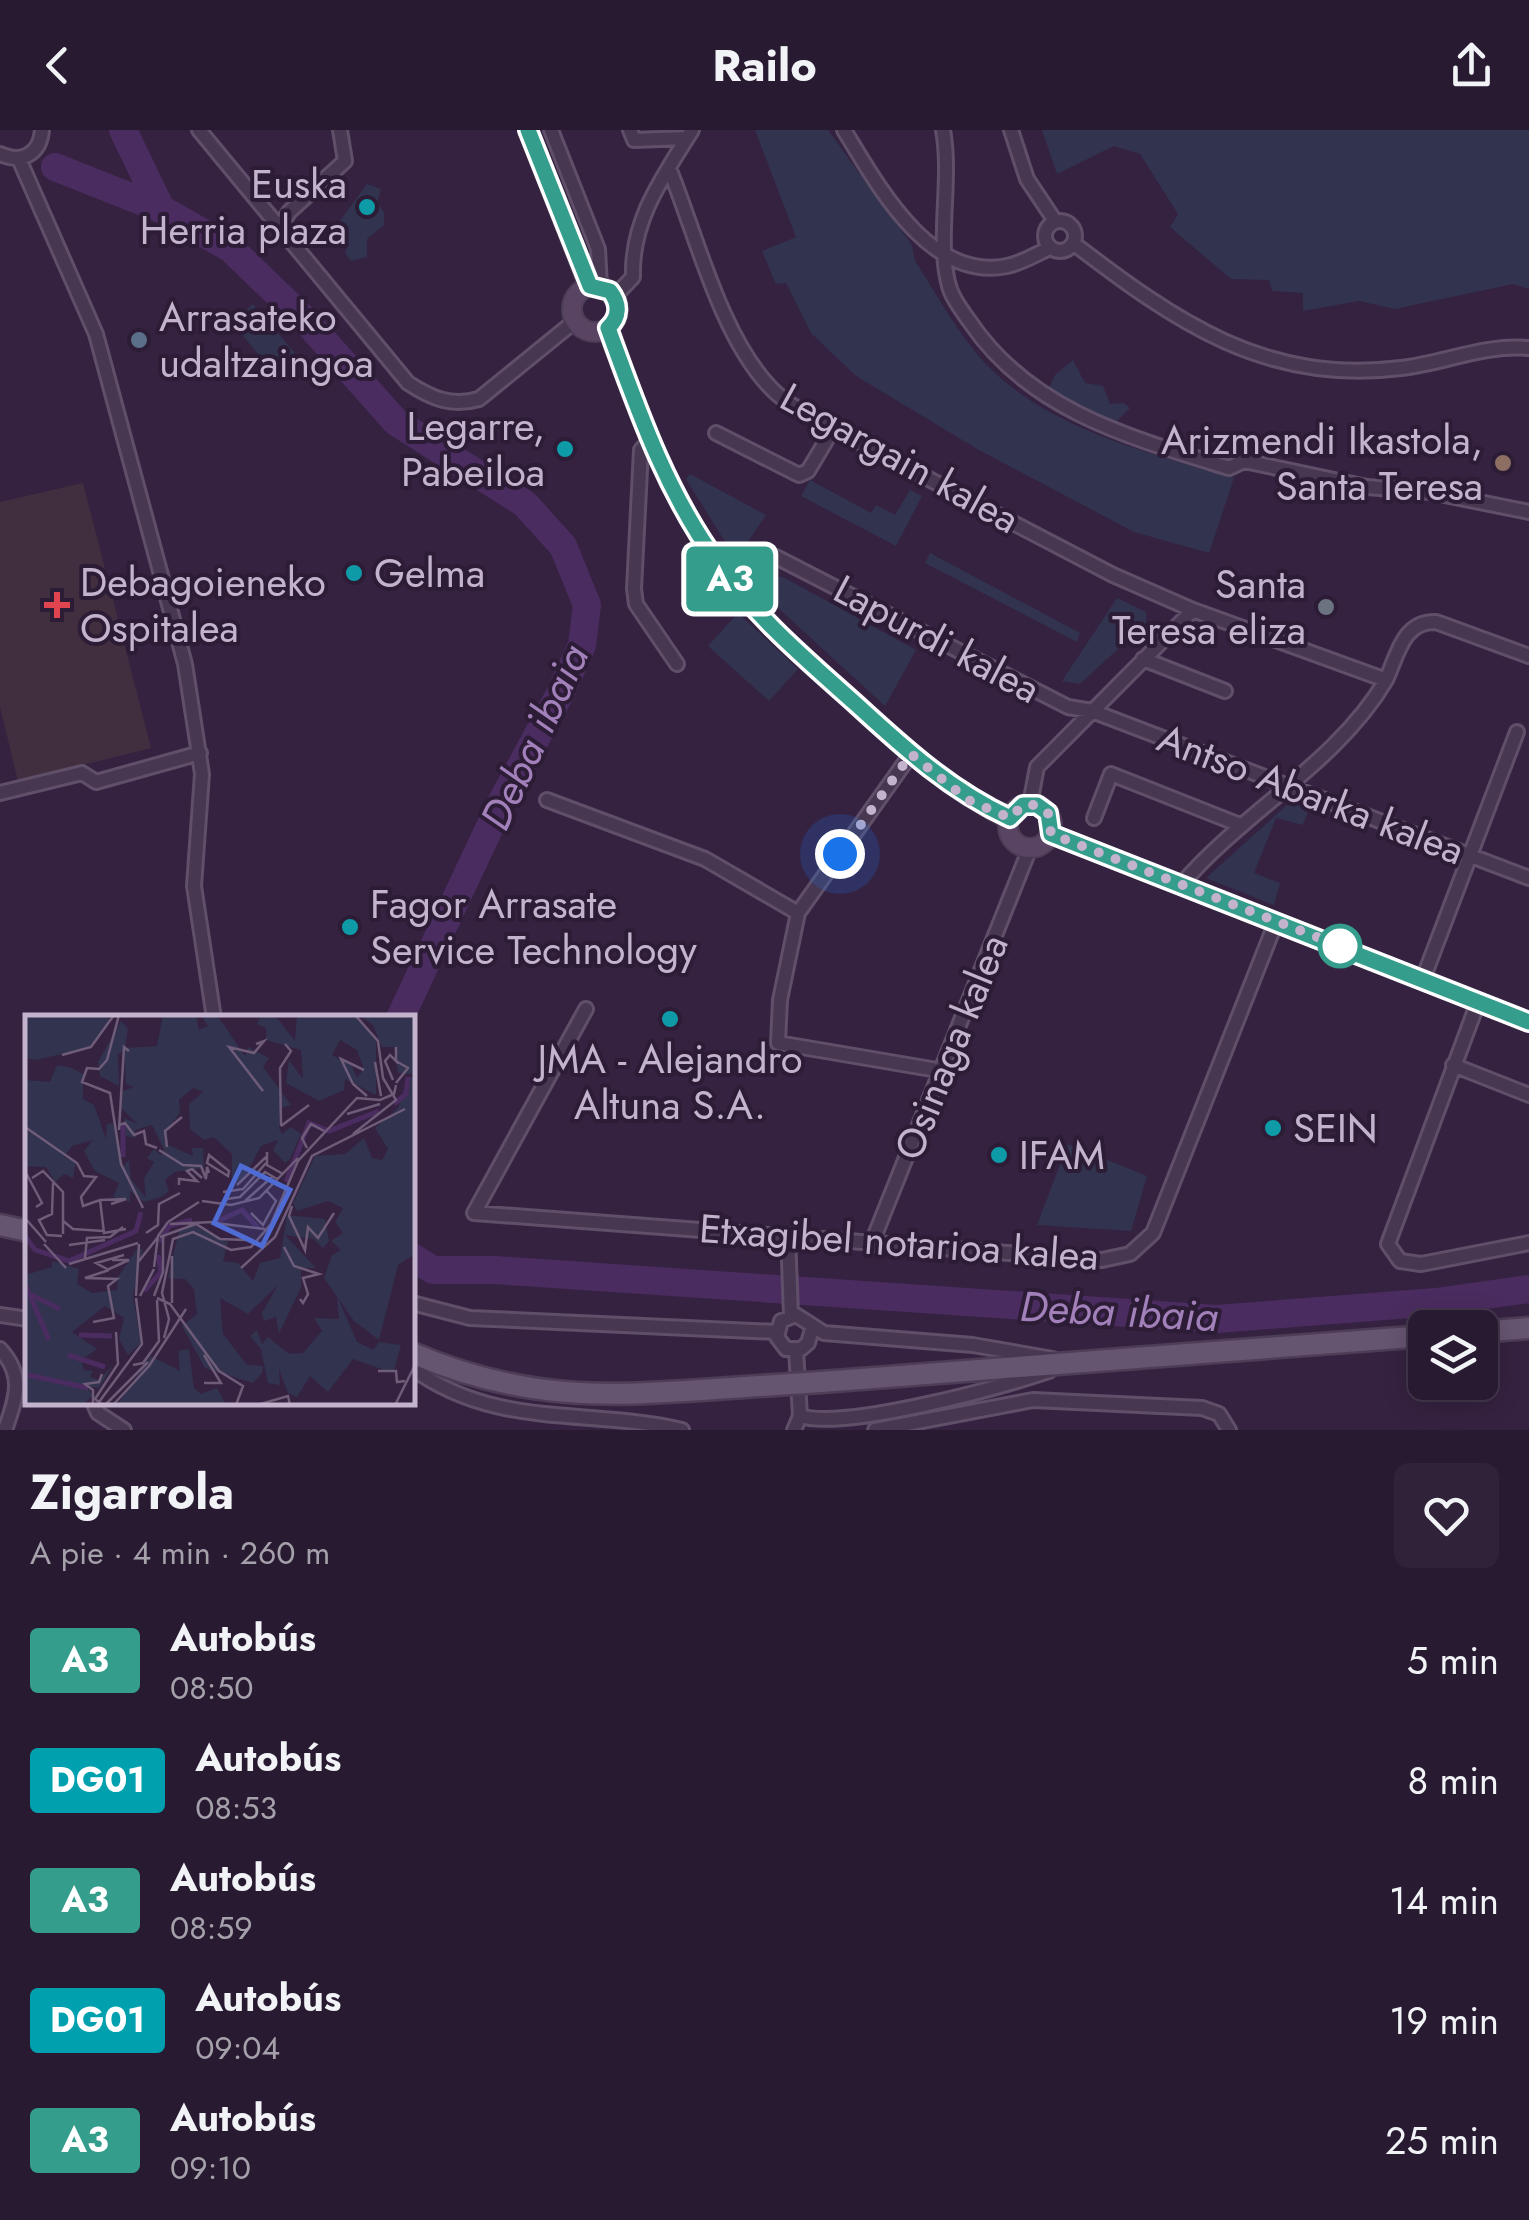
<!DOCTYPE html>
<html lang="es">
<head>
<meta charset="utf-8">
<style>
  :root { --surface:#281a31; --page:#302339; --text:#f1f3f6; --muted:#a5a1ab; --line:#44384d }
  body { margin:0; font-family:Jost,sans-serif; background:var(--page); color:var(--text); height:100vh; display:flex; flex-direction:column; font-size:38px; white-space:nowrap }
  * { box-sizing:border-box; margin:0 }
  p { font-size:32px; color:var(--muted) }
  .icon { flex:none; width:55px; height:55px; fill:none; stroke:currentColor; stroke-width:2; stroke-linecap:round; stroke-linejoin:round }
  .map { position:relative; height:1300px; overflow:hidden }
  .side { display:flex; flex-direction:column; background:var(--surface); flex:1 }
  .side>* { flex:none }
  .badge { padding:0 20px; border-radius:8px; font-size:35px; line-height:65px }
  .controls { position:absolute; left:1408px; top:1180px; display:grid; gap:20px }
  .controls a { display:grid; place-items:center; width:90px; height:90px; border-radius:15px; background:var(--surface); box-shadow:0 5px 25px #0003,0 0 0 2px var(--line); font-size:50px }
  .you { position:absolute; width:50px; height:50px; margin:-25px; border:8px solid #fff; border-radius:50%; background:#1a73e8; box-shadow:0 0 0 15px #1a73e833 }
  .map>.badge { position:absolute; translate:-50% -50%; box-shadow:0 0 0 5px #fff }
  .round { display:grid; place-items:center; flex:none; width:105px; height:105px; border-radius:15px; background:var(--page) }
  .head { display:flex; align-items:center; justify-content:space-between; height:170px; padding:0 30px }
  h1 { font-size:48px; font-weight:700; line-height:75px }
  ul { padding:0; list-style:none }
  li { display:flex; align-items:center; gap:30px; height:120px; padding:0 30px }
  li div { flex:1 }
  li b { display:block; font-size:38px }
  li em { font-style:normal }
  li .badge { min-width:110px; font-weight:700; text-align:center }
  header { display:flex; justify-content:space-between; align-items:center; height:130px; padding:0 30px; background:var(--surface); font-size:45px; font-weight:700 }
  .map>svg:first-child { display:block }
  .medical { fill:#412f3f }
  .green { fill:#31334f }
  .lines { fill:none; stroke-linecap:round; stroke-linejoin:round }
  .river { stroke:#4b2c60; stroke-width:28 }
  .street-casing { stroke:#5f4f69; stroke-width:18 }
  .secondary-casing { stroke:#4d3d57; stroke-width:22 }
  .primary-casing { stroke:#4d3d57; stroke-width:25 }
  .street { stroke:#473751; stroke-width:12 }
  .secondary { stroke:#594464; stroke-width:18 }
  .primary { stroke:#665571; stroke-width:20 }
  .primary-bridge-casing { stroke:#4d3d57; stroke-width:25; stroke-linecap:butt }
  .primary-bridge { stroke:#665571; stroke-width:20 }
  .line-casing { stroke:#fff; stroke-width:22 }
  .line { stroke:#349d8b; stroke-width:15 }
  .walk { stroke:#c3b3cc; stroke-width:10; stroke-dasharray:0 18 }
  .culture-dot { fill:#0f9aa8; stroke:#2c1c36; stroke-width:4 }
  .service-dot { fill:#5c6f8a; stroke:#2c1c36; stroke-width:4 }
  .education-dot { fill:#8d6e63; stroke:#2c1c36; stroke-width:4 }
  .health-dot { fill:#e0444e; stroke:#2c1c36; stroke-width:4 }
  .worship-dot { fill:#6b7280; stroke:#2c1c36; stroke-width:4 }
  .stop-dot { fill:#fff; stroke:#349d8b; stroke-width:5 }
  .labels { text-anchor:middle; stroke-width:8; stroke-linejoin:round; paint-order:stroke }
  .poi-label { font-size:40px; fill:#c3b3cc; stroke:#2c1c36; text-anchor:start }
  .street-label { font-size:40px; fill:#c3b3cc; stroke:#2c1c36 }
  .water-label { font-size:42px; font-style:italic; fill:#a280ba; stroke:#2c1c36 }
  .inset-river { fill:none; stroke:#4b2c60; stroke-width:5 }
  .inset-road { fill:none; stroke:#6e5c79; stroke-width:2.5 }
  .view { fill:#4f6cd4; fill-opacity:0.15; stroke:#4f6cd4; stroke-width:5 }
  .inset-edge { fill:none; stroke:#c3b3cc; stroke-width:5 }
</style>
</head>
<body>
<header><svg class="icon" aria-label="back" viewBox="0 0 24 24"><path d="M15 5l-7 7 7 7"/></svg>Railo<svg class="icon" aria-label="share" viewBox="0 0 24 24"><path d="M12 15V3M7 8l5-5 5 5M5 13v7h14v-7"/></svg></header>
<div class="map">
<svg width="1529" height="1300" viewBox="0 0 1529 1300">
  <rect width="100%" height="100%" fill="#352241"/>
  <!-- medical -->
  <path class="medical" d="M83 353 151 618 18 651 0 577V372Z"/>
  <!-- green -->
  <path class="green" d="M755 0H828L912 115 915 131C938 166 960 208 990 238 1050 299 1154 325 1234 348L1209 423 1134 402 979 320 856 246 811 203 786 153 776 154 762 121 796 107Z
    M1042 0H1529V159L1513 154 1395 179 1359 171 1303 181V163L1272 161 1269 150 1231 149 1170 97 1178 84 1140 24 1114 16 1057 44Z
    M367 54 381 59 377 73 384 82V95L367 109V127L351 131 345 123 348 113 338 109 336 96Z
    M253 174 295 223 267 235 232 192Z
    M1073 230 1085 253 1103 256 1110 274 1124 273 1130 278 1113 295 1048 260 1055 245Z
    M690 344 766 385 741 422 727 415 686 349Z
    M810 350 871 383 876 375 895 385 910 360 922 366 896 416 801 366Z
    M930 423 1080 503 1077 512 925 433Z
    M773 447H783L916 520 885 576 765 466 763 457Z
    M1117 468 1146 482V493L1080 554 1062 551Z
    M738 483 798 539 769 571 708 516Z
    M1297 666 1312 672 1303 695 1276 688 1254 743 1280 753 1274 775 1206 748Z
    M1068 1014 1147 1046 1131 1101 1037 1095Z"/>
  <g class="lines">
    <!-- river -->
    <path class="river" d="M123 0 161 79
      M55 37 161 79 230 118 307 192 396 292 525 374 563 416 587 475 582 515 561 562 502 671 400 888
      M412 1127 433 1140H495L1217 1189 1436 1172 1529 1159"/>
    <defs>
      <path id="street" d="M199 0 408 253C431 268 451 277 479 269L575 191
        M551 0 598 119 600 156
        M630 0 634 10 687 8
        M844 0C877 54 929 152 1007 136 1022 133 1036 124 1050 118
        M943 0C952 49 937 106 948 152 951 167 961 179 970 192 1030 281 1131 308 1229 338L1244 331 1367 357 1430 362 1529 382
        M1011 0 1027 49 1055 91
        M0 24C22 34 40 24 42 0
        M19 29 96 204 185 534 202 644 194 756 214 888
        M669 38C696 104 720 204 769 256 786 275 811 286 833 299L1113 445 1193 480 1386 550C1398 524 1403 491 1436 492L1529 526
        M1045 106a15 15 0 1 1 30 0a15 15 0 1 1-30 0Z
        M285 103 283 92 289 82 345 31 340 0
        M1073 113C1175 191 1265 255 1401 238 1445 233 1484 214 1529 218
        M614 167 633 147C631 90 663 47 692 0
        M716 303 799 345 808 341 833 299
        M650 310 641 320 634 459 636 474 677 534
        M734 455 760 433 776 427 1068 577 1092 581 1529 748
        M1143 529 1225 561
        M911 624 798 783 780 870 778 913 943 941
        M0 663 82 643 96 652 200 623
        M547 670 705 729 798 783
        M1030 674 1037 637 1193 480
        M1094 688 1111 644 1240 695
        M1181 755C1243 682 1337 633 1386 550
        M1423 849 1517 602
        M1478 872 1388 1114 1400 1131 1421 1134 1529 1113
        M586 879 474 1083 1102 1130 1130 1124 1153 1103 1276 792
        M1453 935 1529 965
        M788 1105 791 1185
        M871 1115 1030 718
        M412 1173 470 1188 777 1202
        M0 1185 28 1189
        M812 1199 808 1213 801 1219H786L777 1207 781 1191 796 1185 824 1203 973 1215 1053 1229
        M0 1219C25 1246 16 1268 5 1300
        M412 1238C496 1300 590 1278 682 1300
        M93 1272 98 1283 124 1300
        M800 1286C846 1300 998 1258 1049 1241
        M794 1300 800 1286 796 1220
        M875 1300 1033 1270 1202 1278 1219 1284 1229 1300"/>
      <path id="secondary" d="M528 0 589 156
        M572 179a23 23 0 1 1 46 0a23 23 0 1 1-46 0Z
        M608 199C637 280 667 362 718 434 756 488 808 531 857 575 905 619 950 660 1009 689
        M1008 696a22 22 0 1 1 44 0a22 22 0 1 1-44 0Z
        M1051 704 1529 892"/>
      <path id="primary" d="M0 1095 28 1101
        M1480 1202 1529 1198
        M412 1223C544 1280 638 1263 776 1255
        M821 1252 1425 1206"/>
    </defs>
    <!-- street casing -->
    <use href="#street" class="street-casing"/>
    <!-- secondary casing -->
    <use href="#secondary" class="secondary-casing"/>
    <!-- primary casing -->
    <use href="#primary" class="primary-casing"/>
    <!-- street -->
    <use href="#street" class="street"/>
    <!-- secondary -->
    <use href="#secondary" class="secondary"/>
    <!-- primary -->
    <use href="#primary" class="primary"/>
    <defs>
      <path id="primary-bridge" d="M776 1255 821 1252"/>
    </defs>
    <!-- primary-bridge casing -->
    <use href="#primary-bridge" class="primary-bridge-casing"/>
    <!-- primary-bridge -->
    <use href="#primary-bridge" class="primary-bridge"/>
  </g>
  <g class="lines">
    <defs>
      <path id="line" d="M528 0 590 156 610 161C620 174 620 187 608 198 638 280 666 362 718 433 756 488 808 531 857 575 905 619 950 660 1010 688L1023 675H1037L1048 683 1051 704 1529 892"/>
    </defs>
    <!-- line casing -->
    <use href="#line" class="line-casing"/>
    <!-- line -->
    <use href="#line" class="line"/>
    <!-- walk -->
    <path class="walk" d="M840 724 911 624 968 670 1010 688 1023 675H1037L1048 683 1051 704 1340 816"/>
  </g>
  <!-- markers -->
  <g class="culture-dot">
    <circle cx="367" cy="77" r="10"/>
    <circle cx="565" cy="319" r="10"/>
    <circle cx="354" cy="443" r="10"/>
    <circle cx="350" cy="797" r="10"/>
    <circle cx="670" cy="889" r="10"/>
    <circle cx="1273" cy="998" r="10"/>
    <circle cx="999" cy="1025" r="10"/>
  </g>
  <circle class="service-dot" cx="139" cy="210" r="10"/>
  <circle class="education-dot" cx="1503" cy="333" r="10"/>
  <path class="health-dot" d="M52 460h10v10h10v10h-10v10h-10v-10h-10v-10h10z"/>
  <circle class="worship-dot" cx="1326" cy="477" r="10"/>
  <circle class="stop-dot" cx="1340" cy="816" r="20"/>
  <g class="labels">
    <!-- poi labels -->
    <g class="poi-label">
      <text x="347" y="68" text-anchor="end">Euska<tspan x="347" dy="46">Herria plaza</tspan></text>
      <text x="159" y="201">Arrasateko<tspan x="159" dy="46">udaltzaingoa</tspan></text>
      <text x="545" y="310" text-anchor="end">Legarre,<tspan x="545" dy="46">Pabeiloa</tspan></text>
      <text x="1483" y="324" text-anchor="end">Arizmendi Ikastola,<tspan x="1483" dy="46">Santa Teresa</tspan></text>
      <text x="374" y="457">Gelma</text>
      <text x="80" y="466">Debagoieneko<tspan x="80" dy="46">Ospitalea</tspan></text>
      <text x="1306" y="468" text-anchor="end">Santa<tspan x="1306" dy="46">Teresa eliza</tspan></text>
      <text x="370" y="788">Fagor Arrasate<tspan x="370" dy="46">Service Technology</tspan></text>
      <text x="670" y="943" text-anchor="middle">JMA - Alejandro<tspan x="670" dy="46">Altuna S.A.</tspan></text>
      <text x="1293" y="1012">SEIN</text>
      <text x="1019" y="1039">IFAM</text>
    </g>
    <!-- street labels -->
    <g class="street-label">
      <text transform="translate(900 328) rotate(29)" y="14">Legargain kalea</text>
      <text transform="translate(937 509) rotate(28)" y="14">Lapurdi kalea</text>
      <text transform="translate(1311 664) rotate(21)" y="14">Antso Abarka kalea</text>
      <text transform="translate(951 917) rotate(-68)" y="14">Osinaga kalea</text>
      <text transform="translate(899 1112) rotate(4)" y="14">Etxagibel notarioa kalea</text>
    </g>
    <!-- water labels -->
    <g class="water-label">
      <text transform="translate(534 607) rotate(-65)" y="15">Deba ibaia</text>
      <text transform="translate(1119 1181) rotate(3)" y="15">Deba ibaia</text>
    </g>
  </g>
  <!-- overview -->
  <g transform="translate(25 885)">
    <rect width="390" height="390" fill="#352241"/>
    <path d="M0 0H83V10L64 33 10 45 0 43ZM138 0H171L174 15 183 11 176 0H192L220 41 223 32 244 43 238 52 266 90 255 93 254 113 257 119 266 112 276 119 265 144 260 148 248 135 253 125 236 131 219 163 207 169V139L189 122 179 125 165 114 164 89 178 77 168 73 154 85 155 98 142 115 143 130 168 141 167 133H178L179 153 150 157 140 165 144 176 136 182 119 187 105 176V187L88 182 94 168 70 156 59 136 68 125 47 131 39 142 51 147 48 163 39 159 30 167 21 152 0 151V65L25 67 32 50 47 53 58 59V84L69 90 81 124 82 109 88 108 98 152 104 144 106 164 121 183 119 164 129 147 122 143 129 134 136 140 139 134 127 110 110 115 111 123 101 121 99 103 113 109 95 92 98 76 109 72 101 69 99 36 93 39 94 71 75 61 73 47 96 6 103 14 100 33 132 31ZM236 0 252 3 270 26 272 0H329L351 25V80L320 64 319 75 294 86 261 68 264 45 278 64 276 35 241 25V13L232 9ZM315 25 332 35 339 54 332 63 327 51 307 40ZM334 0H390V59L373 58 369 32H357L348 10ZM390 61V239L373 250 354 325 329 306 299 263 307 240 316 235 306 226 318 218 310 207 318 193 303 186 272 196 268 188 290 141 320 139 339 123 347 143 357 145 363 134 350 113 373 93 382 63ZM262 200 300 204 304 226 298 233 289 224 260 220 291 253H276V273L254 318 251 302 239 306 237 298 253 270 223 299 195 283 198 319 222 350 238 351 237 358 228 368 180 353 157 311 172 299 169 274 160 264 143 263 154 216 168 210 203 227 198 246 213 248 228 266 235 248 255 243ZM112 234H118L108 281 116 328 103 340 94 324 99 303 80 291 47 317 72 334 56 345 59 355 68 356 65 362 74 365 88 350 74 373 61 371 68 380 58 390H0V260L27 252V246L54 254 52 269 67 278 92 275 93 262ZM312 281 332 327 348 335 354 327 376 330 368 358 328 344 303 377 285 361 272 382 263 378 254 354 255 370 243 368 236 334 225 321 232 315 237 329 243 322 264 339 278 338 297 316 289 303 314 304ZM164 334 169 373 176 379 192 373 201 390H92L126 341 155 356 153 336Z" fill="#31334f" fill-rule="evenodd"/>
    <path class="inset-river" d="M369 89 381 79 383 62M98 142V110M261 167 284 108 304 116 354 96M191 207 217 195 233 213M0 221 10 235 44 246 111 216 116 197M135 227 144 211 167 205M0 269 24 325M119 276 136 257 133 240M6 280 35 294M54 320 87 321M43 340 80 352M3 360 63 373"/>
    <path class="inset-road" d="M94 0 82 45 74 54 62 53 57 67 85 78 96 149 118 193M231 29 239 26 229 38 204 32 238 76M37 40 66 32 89 0M350 47 356 81M339 55 316 44 328 69 342 81M368 65 360 46 365 40 371 46V32M371 68 383 53 371 46M322 99 355 89M94 110 100 108 109 120 119 116 121 129 132 133M256 111 255 53 266 36 260 29M256 111 284 90M0 112 52 148 59 161 71 162 56 182 58 191 75 185M94 115 99 32 104 36M328 119 371 85 358 63 353 26 330 0M142 132 140 116 157 102M282 133 277 123 286 109 299 116M134 135 158 150 176 151 181 164 182 152 184 158M242 137V150L258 159M184 140 204 156 203 161 182 148ZM0 156 17 188 11 192M7 163 18 156 38 177V219M28 168 27 199 14 205 22 220 37 221M154 170V164L172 166 162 156 167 154 177 163M212 170 241 142M198 177 218 174 241 148M202 184 215 182 240 157 252 164M75 185 79 218 101 214M75 185 101 184 86 189M177 186 206 190 234 183 273 143M220 186 247 162M267 191 264 201 280 235 283 212 293 223 309 198M226 198 238 210 251 186 241 175M0 203 21 227M37 205 48 214 78 216M143 207 174 187M190 208 240 214M145 209 188 207M121 218 133 210 134 189 155 178M135 222 171 209 195 224 221 225M19 229 41 253M44 230 80 225M259 232 269 251 294 259 278 263 283 279 278 288 275 284M147 241V288M60 243 62 223 85 222 98 212M114 246 133 222M44 249 113 228M129 252 133 221 143 207M216 253 250 222 287 141 380 94M82 254 71 248 99 240M82 255 104 245H87M111 281 114 229M115 281 129 254M129 281 138 257V221M132 283 145 289 194 356 218 371 211 390M68 307 89 303 83 271 92 264 60 263 84 255M139 323 144 304 137 278 148 224 168 217 206 235 226 232 246 209 273 146 332 83 355 85 369 79 371 70M108 350 118 348 134 326 132 285M353 356H371L372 367 380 366M179 368H196L179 340M74 387 117 329 111 283M68 390V375L60 369 74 367 77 359M78 390 70 384 93 349 91 317M80 390 123 347M88 390 124 351 161 294M232 390 263 381 265 390M370 390 390 350"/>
    <path class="view" d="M216 151 265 175 237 231 189 208Z"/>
    <rect width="390" height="390" class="inset-edge"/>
  </g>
</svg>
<div class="controls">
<a><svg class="icon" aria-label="layers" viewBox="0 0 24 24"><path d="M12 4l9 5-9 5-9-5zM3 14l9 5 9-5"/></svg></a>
</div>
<div class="you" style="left:840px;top:724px"></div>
<b class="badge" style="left:730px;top:449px;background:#349d8b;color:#fff">A3</b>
</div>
<section class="side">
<div class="head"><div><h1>Zigarrola</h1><p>A pie · 4 min · 260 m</p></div><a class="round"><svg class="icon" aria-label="heart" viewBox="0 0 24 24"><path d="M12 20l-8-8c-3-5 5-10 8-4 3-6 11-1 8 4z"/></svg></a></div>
<ul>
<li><span class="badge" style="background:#349d8b;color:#fff">A3</span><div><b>Autobús</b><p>08:50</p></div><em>5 min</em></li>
<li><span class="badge" style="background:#00a0ae;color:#fff">DG01</span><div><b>Autobús</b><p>08:53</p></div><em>8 min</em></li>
<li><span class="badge" style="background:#349d8b;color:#fff">A3</span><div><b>Autobús</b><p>08:59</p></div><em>14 min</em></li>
<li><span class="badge" style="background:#00a0ae;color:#fff">DG01</span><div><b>Autobús</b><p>09:04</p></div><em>19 min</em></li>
<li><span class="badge" style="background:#349d8b;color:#fff">A3</span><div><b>Autobús</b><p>09:10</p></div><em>25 min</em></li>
</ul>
</section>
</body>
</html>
